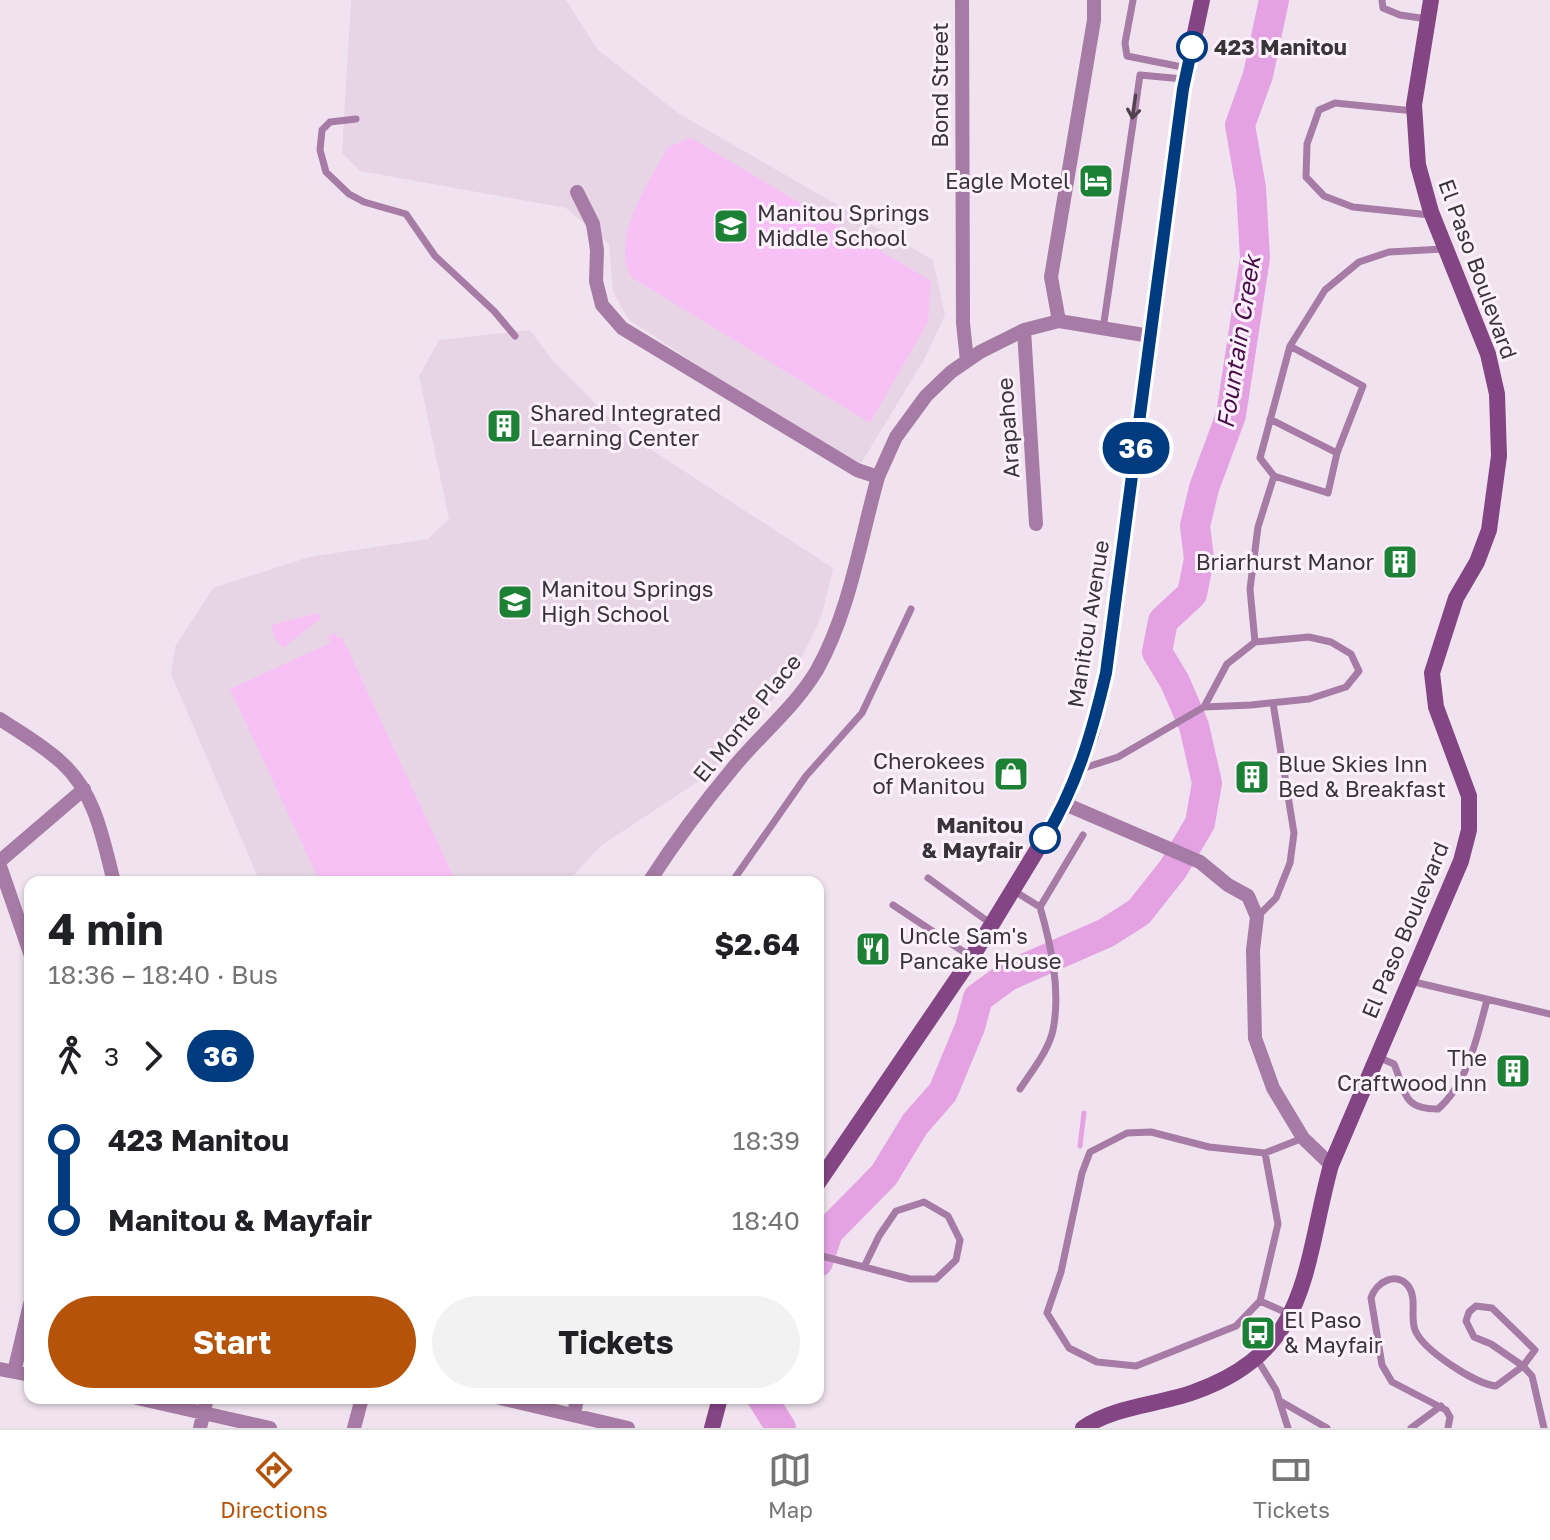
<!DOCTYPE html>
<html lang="en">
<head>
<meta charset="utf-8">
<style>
  :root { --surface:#fff; --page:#f2f2f2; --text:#202124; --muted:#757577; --line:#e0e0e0; --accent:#b45309 }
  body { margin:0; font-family:"Golos Text",sans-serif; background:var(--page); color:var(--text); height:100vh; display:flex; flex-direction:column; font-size:30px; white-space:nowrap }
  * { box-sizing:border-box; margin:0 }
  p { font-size:26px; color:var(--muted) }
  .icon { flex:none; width:44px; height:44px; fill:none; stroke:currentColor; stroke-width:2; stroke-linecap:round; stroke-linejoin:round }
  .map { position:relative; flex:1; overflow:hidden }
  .side { position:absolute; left:24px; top:876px; width:800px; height:528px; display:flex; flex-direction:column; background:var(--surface); border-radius:16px; box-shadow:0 2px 6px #0004 }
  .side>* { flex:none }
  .badge { padding:0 16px; border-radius:26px; font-size:28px; line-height:52px }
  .map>.badge { position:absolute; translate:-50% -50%; box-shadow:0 0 0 4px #fff }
  .legs { display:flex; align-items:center; gap:12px; height:88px; padding:0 24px; font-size:26px }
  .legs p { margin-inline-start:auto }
  .headline { display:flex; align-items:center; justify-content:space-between; height:136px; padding:0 24px }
  h1 { font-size:44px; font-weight:700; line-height:60px }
  .action { display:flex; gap:16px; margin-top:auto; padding:16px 24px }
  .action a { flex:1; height:92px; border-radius:48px; background:var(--accent); color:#fff; font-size:32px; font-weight:700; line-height:92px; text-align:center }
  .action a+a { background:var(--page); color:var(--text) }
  ul { padding:0 24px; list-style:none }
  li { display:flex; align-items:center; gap:28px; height:80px; font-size:30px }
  li i { display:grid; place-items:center; width:12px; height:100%; margin:0 10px; background:currentColor }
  li i::after { content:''; width:20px; height:20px; margin:-10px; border:6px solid; border-radius:50%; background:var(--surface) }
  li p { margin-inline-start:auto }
  li:first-child i { background:linear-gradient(#0000 50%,currentColor 0) }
  li:last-child i { background:linear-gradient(currentColor 50%,#0000 0) }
  .tabs { display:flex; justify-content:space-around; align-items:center; height:112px; border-top:2px solid var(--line); background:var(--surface); font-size:22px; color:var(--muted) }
  .tabs a { display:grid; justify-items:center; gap:4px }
  .tabs .active { color:var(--accent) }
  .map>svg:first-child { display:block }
  .built { fill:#e7d5e6 }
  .green { fill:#f8c1f6 }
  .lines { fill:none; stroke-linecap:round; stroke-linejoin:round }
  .stream { stroke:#e4a2e3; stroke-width:5 }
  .river { stroke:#e4a2e3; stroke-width:30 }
  .lane { stroke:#a67ba5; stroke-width:7 }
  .street { stroke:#a67ba5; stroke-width:14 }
  .secondary { stroke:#834583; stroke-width:16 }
  .oneway { stroke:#4f424e }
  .line-1-casing { stroke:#fff; stroke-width:18 }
  .line-1 { stroke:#003b80; stroke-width:12 }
  .stop-1-dot { fill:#fff; stroke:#003b80; stroke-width:4 }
  .labels { text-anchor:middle; stroke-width:6; stroke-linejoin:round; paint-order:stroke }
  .stop-label { font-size:22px; font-weight:bold; fill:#393438; stroke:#fdf1fd; text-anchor:start }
  .street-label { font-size:22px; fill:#393438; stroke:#fdf1fd }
  .poi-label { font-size:22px; fill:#393438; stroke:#fdf1fd; text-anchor:start }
  .water-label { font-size:24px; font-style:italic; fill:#490e4a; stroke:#fdf1fd }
</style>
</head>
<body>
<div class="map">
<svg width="1550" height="1428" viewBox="0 0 1550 1428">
  <rect width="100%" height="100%" fill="#f0e3ef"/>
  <!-- built -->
  <path class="built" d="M351 0H566L597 49 678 113 933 260 945 315 925 358 857 470 628 319 613 292 609 244 566 208 360 171 342 153Z
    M530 330 552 360 624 432 833 568 822 615 791 679 711 773 602 845 567 882H260L171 674 175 647 213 588 309 557 428 539 449 519 419 376 439 340Z"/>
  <!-- green -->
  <path class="green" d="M691 138 931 281 928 322 870 423 631 277C610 237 649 182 668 147Z
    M318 613 320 619 283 648 275 638 271 625Z
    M335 633 338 638 342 637 456 882H320L230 689 330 643 328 637Z"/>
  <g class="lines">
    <!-- stream -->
    <path class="stream" d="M1080 1146 1084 1113"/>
    <!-- river -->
    <path class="river" d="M818 1262 828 1232 884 1175 915 1124 943 1092 970 1027 978 998 1008 976 1106 933 1139 912 1173 869 1200 823 1207 783 1194 726 1175 682 1157 652 1163 621 1192 594 1199 559 1195 526 1204 488 1231 415 1255 258 1251 188 1240 125 1258 75 1274 0
      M762 1398 781 1428"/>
    <!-- lane -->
    <path class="lane" d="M1133 0 1125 43 1127 56 1187 68
      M1382 0 1383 8 1400 15 1427 19
      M1414 111 1335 103 1319 110 1307 144 1306 177 1324 196 1353 207 1430 215
      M356 119 330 122 322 130 320 150 326 172 349 194 364 202 406 214 435 256 494 311 515 336
      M1103 329 1140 75 1183 79
      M1290 346 1363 386 1337 453 1328 493 1274 476 1260 458 1290 346 1325 290 1359 262 1389 252 1443 249
      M1270 419 1337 453
      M1255 642 1250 589 1258 527 1274 476
      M1081 769 1118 757 1204 707 1251 705 1309 699 1346 687 1359 671 1351 654 1331 642 1309 637 1255 642 1227 664 1204 707
      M928 878 990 923
      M732 882 806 776 862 713 911 609
      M1014 891 1040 907C1051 945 1061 990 1053 1030 1049 1050 1031 1072 1020 1089
      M893 905 970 956
      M1040 907 1083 835
      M1258 916 1276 898 1290 863 1294 833 1273 703
      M1410 981 1550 1014
      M1378 1057 1394 1064C1406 1091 1401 1109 1438 1109 1468 1083 1477 1037 1487 1000
      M1151 1132 1209 1147 1265 1153 1278 1224 1260 1301 1236 1326 1136 1366 1097 1362 1069 1348 1047 1313 1061 1272 1082 1173 1090 1152 1127 1133Z
      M1265 1153 1303 1138
      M818 1255 910 1279H936L956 1260 960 1240 948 1216 924 1202 896 1211 879 1236 865 1265
      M1260 1301 1287 1313
      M1257 1359 1276 1390 1288 1428
      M1280 1401 1327 1428
      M1411 1428 1441 1406
      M1448 1428 1450 1417 1446 1410 1392 1382 1382 1365 1371 1298C1376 1282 1397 1270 1409 1287 1417 1299 1410 1317 1415 1330 1423 1350 1475 1384 1496 1386L1523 1366 1535 1350 1492 1308 1476 1306 1469 1312 1466 1321 1474 1337 1491 1344 1523 1366 1532 1376 1544 1428"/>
    <!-- street -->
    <path class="street" d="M962 0 963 323 967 361
      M577 192 593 224 597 250 596 281 602 305 622 328 857 470 878 477 896 437 926 396 951 372 980 352 1024 330 1059 321 1150 336
      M1059 321 1051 277 1094 20V0
      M1024 330 1036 524
      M0 719C21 733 44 746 62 763 96 794 103 840 114 882
      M1065 804 1200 862 1228 885 1248 896 1257 917 1253 950 1255 1038 1273 1088 1303 1138 1331 1165
      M0 861 84 789
      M0 866 30 953
      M649 882C674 843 703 804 733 768 760 735 795 707 817 670 850 611 860 541 878 477
      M0 1369 30 1375
      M14 1372 30 1304
      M137 1398 270 1428
      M500 1398 628 1428
      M574 1415 577 1398
      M200 1428 207 1398
      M354 1428 362 1398"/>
    <!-- secondary -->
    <path class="secondary" d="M818 1183 972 957 1065 804 1091 735 1106 673 1183 89 1202 0
      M712 1428 720 1398
      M1083 1428C1115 1406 1158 1405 1194 1392 1311 1351 1303 1267 1331 1165L1461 861 1469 830V796L1436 707 1432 673 1456 598 1477 562 1489 530 1499 456 1497 394 1488 354 1431 212 1418 165 1414 105 1431 0"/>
  </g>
  <!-- one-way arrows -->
  <defs><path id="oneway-shaft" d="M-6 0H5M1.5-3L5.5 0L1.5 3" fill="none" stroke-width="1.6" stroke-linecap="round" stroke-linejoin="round" transform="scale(2)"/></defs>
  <use class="oneway" href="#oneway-shaft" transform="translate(1134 107) rotate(98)"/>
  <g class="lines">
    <defs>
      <path id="line-1" d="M1045 838C1077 785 1092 733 1106 673L1183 89 1192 47"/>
    </defs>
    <!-- line-1 casing -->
    <use href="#line-1" class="line-1-casing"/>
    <!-- line-1 -->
    <use href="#line-1" class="line-1"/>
  </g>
  <!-- icons -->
  <defs>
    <symbol id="hotel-square" viewBox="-11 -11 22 22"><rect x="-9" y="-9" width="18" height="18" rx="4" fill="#1c8135" stroke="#fdf1fd"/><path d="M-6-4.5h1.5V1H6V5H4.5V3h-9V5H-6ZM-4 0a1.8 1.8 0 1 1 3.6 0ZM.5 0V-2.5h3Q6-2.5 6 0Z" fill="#fff"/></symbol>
    <symbol id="school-square" viewBox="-11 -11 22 22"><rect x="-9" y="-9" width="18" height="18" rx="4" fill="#1c8135" stroke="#fdf1fd"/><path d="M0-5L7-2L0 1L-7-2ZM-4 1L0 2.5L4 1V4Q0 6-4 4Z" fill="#fff"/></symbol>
    <symbol id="building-square" viewBox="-11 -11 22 22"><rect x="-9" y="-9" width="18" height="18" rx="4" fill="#1c8135" stroke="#fdf1fd"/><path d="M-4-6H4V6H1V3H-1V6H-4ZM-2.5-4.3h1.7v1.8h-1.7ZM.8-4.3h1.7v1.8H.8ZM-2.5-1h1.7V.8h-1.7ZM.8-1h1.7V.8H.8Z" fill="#fff"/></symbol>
    <symbol id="shop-square" viewBox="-11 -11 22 22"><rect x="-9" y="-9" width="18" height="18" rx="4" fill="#1c8135" stroke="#fdf1fd"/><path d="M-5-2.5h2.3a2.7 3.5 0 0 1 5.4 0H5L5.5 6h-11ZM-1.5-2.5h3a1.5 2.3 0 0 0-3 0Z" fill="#fff"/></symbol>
    <symbol id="restaurant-square" viewBox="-11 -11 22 22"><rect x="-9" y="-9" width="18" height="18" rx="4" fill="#1c8135" stroke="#fdf1fd"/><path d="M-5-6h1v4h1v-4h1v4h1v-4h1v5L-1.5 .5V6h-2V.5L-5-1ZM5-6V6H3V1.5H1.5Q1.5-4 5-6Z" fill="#fff"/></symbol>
    <symbol id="bus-square" viewBox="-11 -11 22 22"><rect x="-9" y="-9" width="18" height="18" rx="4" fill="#1c8135" stroke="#fdf1fd"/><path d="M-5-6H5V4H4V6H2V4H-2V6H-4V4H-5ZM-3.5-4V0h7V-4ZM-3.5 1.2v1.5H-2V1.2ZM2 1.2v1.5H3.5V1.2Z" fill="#fff"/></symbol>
  </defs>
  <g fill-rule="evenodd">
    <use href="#hotel-square" x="1076" y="161" width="40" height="40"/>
    <use href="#school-square" x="711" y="206" width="40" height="40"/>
    <use href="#building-square" x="484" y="406" width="40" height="40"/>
    <use href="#building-square" x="1380" y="542" width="40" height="40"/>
    <use href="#school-square" x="495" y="582" width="40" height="40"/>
    <use href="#shop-square" x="991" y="754" width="40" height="40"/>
    <use href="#building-square" x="1232" y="757" width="40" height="40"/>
    <use href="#restaurant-square" x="853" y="929" width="40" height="40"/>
    <use href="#building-square" x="1493" y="1051" width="40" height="40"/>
    <use href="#bus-square" x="1238" y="1313" width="40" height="40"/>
  </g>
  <!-- markers -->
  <g class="stop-1-dot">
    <circle cx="1192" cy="47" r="14"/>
    <circle cx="1045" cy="838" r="14"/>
  </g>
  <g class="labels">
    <!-- stop labels -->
    <g class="stop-label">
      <text x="1214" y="55">423 Manitou</text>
      <text x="1023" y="833" text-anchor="end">Manitou<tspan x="1023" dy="25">&amp; Mayfair</tspan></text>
    </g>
    <!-- street labels -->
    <g class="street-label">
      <text transform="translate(940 85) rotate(-90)" y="8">Bond Street</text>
      <text transform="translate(1478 269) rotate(70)" y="8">El Paso Boulevard</text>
      <text transform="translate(1008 428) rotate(-94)" y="8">Arapahoe</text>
      <text transform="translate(1088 624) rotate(-81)" y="8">Manitou Avenue</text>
      <text transform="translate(747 718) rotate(-51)" y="8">El Monte Place</text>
      <text transform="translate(1405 930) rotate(-67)" y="8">El Paso Boulevard</text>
    </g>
    <!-- poi labels -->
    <g class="poi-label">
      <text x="1070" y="189" text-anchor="end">Eagle Motel</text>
      <text x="757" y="221">Manitou Springs<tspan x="757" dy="25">Middle School</tspan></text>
      <text x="530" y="421">Shared Integrated<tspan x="530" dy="25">Learning Center</tspan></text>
      <text x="1374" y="570" text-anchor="end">Briarhurst Manor</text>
      <text x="541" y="597">Manitou Springs<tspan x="541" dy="25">High School</tspan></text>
      <text x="985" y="769" text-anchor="end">Cherokees<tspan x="985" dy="25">of Manitou</tspan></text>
      <text x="1278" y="772">Blue Skies Inn<tspan x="1278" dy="25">Bed &amp; Breakfast</tspan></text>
      <text x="899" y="944">Uncle Sam's<tspan x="899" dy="25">Pancake House</tspan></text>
      <text x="1487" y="1066" text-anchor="end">The<tspan x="1487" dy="25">Craftwood Inn</tspan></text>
      <text x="1284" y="1328">El Paso<tspan x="1284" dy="25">&amp; Mayfair</tspan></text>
    </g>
    <!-- water labels -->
    <g class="water-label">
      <text transform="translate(1239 342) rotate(-81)" y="8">Fountain Creek</text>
    </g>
  </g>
</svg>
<b class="badge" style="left:1136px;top:448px;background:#003b80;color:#fff">36</b>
<section class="side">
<div class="headline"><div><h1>4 min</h1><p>18:36 – 18:40 · Bus</p></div><b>$2.64</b></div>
<div class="legs"><svg class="icon" aria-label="walk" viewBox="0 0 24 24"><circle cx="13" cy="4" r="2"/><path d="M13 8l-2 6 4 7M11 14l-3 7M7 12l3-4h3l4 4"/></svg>3<svg class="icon" aria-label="forward" viewBox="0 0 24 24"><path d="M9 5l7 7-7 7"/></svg><b class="badge" style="background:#003b80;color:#fff">36</b></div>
<ul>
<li><i style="color:#003b80"></i><b>423 Manitou</b><p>18:39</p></li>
<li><i style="color:#003b80"></i><b>Manitou &amp; Mayfair</b><p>18:40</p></li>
</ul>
<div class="action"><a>Start</a><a>Tickets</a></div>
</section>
</div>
<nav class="tabs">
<a class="active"><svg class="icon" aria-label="directions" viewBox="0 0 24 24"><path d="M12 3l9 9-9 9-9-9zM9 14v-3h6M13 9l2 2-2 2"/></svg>Directions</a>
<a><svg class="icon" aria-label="map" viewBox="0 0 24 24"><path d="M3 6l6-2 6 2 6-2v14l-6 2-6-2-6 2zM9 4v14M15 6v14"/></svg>Map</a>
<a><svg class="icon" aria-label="tickets" viewBox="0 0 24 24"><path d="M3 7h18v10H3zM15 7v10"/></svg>Tickets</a>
</nav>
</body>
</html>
